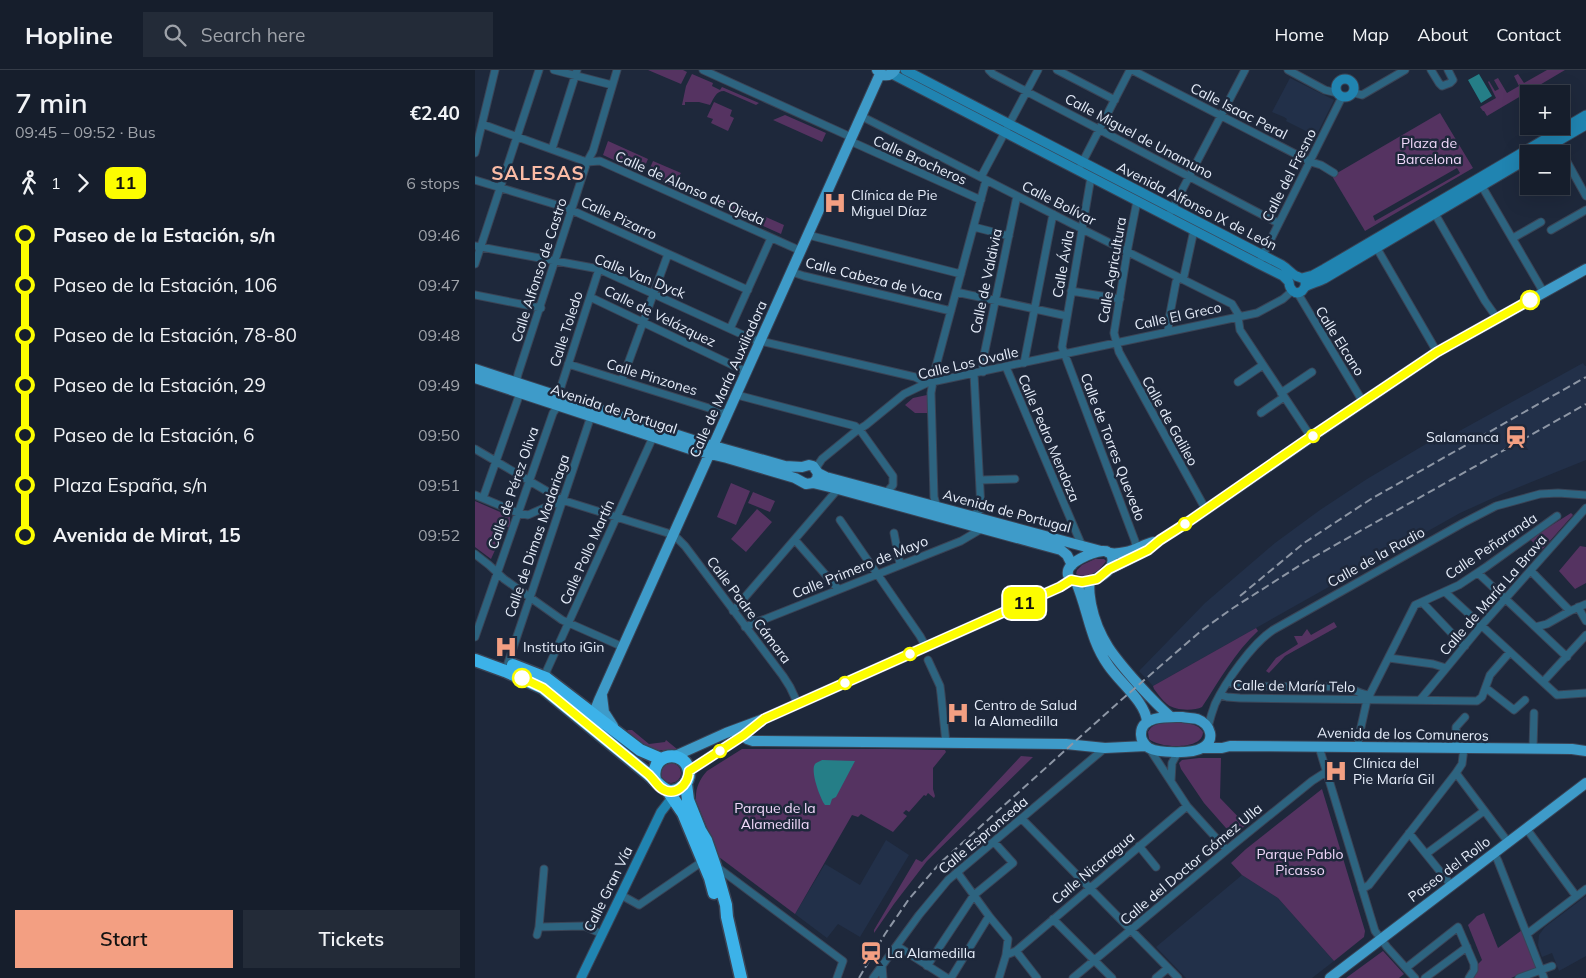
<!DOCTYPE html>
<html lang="en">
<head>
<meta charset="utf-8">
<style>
  :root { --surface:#161e2c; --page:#232b38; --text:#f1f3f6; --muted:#9ea2a9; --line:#353c48; --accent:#f39f82 }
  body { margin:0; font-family:Mulish,sans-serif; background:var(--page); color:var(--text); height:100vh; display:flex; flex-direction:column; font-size:19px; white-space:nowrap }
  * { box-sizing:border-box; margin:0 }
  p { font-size:16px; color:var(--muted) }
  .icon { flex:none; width:28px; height:28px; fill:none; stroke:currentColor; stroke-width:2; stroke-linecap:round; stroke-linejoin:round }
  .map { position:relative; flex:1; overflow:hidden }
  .sheet { display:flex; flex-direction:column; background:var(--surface); width:475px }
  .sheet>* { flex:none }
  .badge { padding:0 10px; border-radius:8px; font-size:18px; line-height:32px }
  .tools { position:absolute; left:1045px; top:15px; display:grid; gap:10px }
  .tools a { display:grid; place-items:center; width:50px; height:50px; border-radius:0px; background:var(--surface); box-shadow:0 5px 20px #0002,0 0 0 1px var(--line); font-size:25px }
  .map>.badge { position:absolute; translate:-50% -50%; box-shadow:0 0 0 2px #fff }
  .legs { display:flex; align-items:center; gap:8px; height:55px; padding:0 15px; font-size:16px }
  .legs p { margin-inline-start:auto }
  .headline { display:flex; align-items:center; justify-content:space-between; height:85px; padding:0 15px }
  h1 { font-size:28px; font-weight:600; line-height:38px }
  .action { display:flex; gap:10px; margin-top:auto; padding:10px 15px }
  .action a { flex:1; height:58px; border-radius:0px; background:var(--accent); color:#111; font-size:20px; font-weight:600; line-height:58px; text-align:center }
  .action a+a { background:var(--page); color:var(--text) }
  ul { padding:0 15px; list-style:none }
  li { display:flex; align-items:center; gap:18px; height:50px; font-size:19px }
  li i { display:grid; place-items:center; width:8px; height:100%; margin:0 6px; background:currentColor }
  li i::after { content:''; width:12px; height:12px; margin:-6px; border:4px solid; border-radius:50%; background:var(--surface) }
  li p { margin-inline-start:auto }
  li:first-child i { background:linear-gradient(#0000 50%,currentColor 0) }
  li:last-child i { background:linear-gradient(currentColor 50%,#0000 0) }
  header { display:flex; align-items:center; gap:30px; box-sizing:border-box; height:70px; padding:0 25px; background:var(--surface); border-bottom:1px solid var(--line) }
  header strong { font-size:24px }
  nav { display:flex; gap:28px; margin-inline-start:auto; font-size:18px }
  .search { width:350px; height:45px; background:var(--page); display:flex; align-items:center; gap:12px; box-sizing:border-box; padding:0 18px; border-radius:0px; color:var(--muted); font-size:19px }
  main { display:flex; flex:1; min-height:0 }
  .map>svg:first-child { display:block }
  .built { fill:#223049 }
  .green { fill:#553361; fill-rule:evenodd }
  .water { fill:#257e87 }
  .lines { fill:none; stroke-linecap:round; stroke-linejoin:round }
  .street-casing { stroke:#3a4456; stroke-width:9 }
  .secondary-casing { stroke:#3a4456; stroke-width:11 }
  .primary-casing { stroke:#3a4456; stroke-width:12 }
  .highway-casing { stroke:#3a4456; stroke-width:15 }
  .street { stroke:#2d6480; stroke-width:7 }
  .secondary { stroke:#2084b1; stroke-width:9 }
  .primary { stroke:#3e9bc9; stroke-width:10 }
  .highway { stroke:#3cb2e9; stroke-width:12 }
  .rail { stroke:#8d96a5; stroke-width:2; stroke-dasharray:8 4; stroke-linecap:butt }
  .line-1-casing { stroke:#fff; stroke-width:11 }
  .line-1 { stroke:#fdfd00; stroke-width:8 }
  .stop-1-dot { fill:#fff; stroke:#fdfd00; stroke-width:2.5 }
  .labels { text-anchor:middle; stroke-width:5; stroke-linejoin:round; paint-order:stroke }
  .street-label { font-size:14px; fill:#e6edfa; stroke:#1e283b }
  .park-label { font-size:14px; fill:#f1d9fb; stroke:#1e283b }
  .poi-label { font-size:14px; fill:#e6edfa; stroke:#1e283b; text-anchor:start }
  .district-label { font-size:19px; font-weight:bold; letter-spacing:1px; fill:#fabba5; stroke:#1e283b }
</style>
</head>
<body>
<header>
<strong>Hopline</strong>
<div class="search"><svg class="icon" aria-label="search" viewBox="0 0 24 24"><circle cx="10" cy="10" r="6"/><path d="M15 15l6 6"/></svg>Search here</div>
<nav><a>Home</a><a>Map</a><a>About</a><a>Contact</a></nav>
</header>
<main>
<section class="sheet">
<div class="headline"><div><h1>7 min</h1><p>09:45 – 09:52 · Bus</p></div><b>€2.40</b></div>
<div class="legs"><svg class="icon" aria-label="walk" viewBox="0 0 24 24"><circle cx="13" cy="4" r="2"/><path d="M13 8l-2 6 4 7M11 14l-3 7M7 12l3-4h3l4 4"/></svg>1<svg class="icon" aria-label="forward" viewBox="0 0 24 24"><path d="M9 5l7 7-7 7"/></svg><b class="badge" style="background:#fdfd00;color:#111">11</b><p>6 stops</p></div>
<ul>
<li><i style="color:#fdfd00"></i><b>Paseo de la Estación, s/n</b><p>09:46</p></li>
<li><i style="color:#fdfd00"></i><span>Paseo de la Estación, 106</span><p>09:47</p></li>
<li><i style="color:#fdfd00"></i><span>Paseo de la Estación, 78-80</span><p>09:48</p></li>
<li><i style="color:#fdfd00"></i><span>Paseo de la Estación, 29</span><p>09:49</p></li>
<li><i style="color:#fdfd00"></i><span>Paseo de la Estación, 6</span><p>09:50</p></li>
<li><i style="color:#fdfd00"></i><span>Plaza España, s/n</span><p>09:51</p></li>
<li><i style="color:#fdfd00"></i><b>Avenida de Mirat, 15</b><p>09:52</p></li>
</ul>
<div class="action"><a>Start</a><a>Tickets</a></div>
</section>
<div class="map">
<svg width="1111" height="908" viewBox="0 0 1111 908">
  <rect width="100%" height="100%" fill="#1e283b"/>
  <!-- built -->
  <path class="built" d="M815 8 859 30 841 66 811 51 812 49 809 47 797 42Z
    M1108 293 1110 296H1111V390L1027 424 985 443 678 616 664 601 730 533 800 473 845 440 892 409 956 371 959 375Z
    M411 770 434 785 385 867 363 854 352 868 320 844 350 794 385 815Z
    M767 805 803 828 859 891 837 908H711L681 877Z
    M1111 826V886L1084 901 1077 883 1067 887 1063 875 1064 865 1070 857Z"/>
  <!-- green -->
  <path class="green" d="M173 0H208L212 2 206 14Z
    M1072 0H1090L1012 46 1009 41H1008L1005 37 1021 28 1013 12 1014 11 1020 21 1024 19 1019 10 1023 8 1032 23 1044 16 1039 6 1043 4 1049 13Z
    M217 4 238 13 237 16 245 20 247 17 284 33 281 35 249 21C241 21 239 28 235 35L224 32H210V35H207L211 16Z
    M239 32 257 40 255 46 259 48 253 61 236 53 238 49 232 47Z
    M965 43 998 98 890 161 857 106ZM982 98 985 103 900 151 898 146Z
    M310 45 351 63 347 72 298 50Z
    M133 71 173 89 167 103 128 85Z
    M178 91 206 103 203 108 205 115 230 128 228 130 172 105Z
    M252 130 309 155 306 164 257 142Z
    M452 325 453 343H440L430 335 438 328Z
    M256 413 275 421 261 455 242 447Z
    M278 422 300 431 295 442 273 433Z
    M0 431 32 445 35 447V458L31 456 16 489 0 477Z
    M282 439 297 452 271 482 256 469Z
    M1096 443 1098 445 1066 481 1055 469Z
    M1105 476 1111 477V513L1100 519 1084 501Z
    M620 489H629L631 491C625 501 613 510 601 504L602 500 607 495Z
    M859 552 862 557 810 586 794 603 791 601 801 588 823 574 819 566H827L832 559 836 565Z
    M781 558 783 561C760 582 744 611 727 637 719 641 700 641 692 634 687 630 683 624 679 619L678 616Z
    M698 653C709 653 722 652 728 662 728 681 683 678 674 669L673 662C678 652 688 653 698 653Z
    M153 660H157L174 674 190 672 191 670 202 679C176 683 171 678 151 662Z
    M267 679H411L470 680 471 682 458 698V719L460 726 459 728 453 723 451 726 449 725 434 742 431 740 428 743 432 746 418 762 386 744 383 747 377 745 320 844 244 787 221 731C220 719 224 710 232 701Z
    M546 686 558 687 452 791 419 834 399 863V860L441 789 447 792Z
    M724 688H746L745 728 771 755 758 766 729 733 706 699 704 693 707 690Z
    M186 703a10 10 0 1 1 20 0a10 10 0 1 1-20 0Z
    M847 719 890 861 889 867 859 891 803 828 767 805 756 793 771 779Z
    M1009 843 1023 878 1047 860 1061 896 1060 898 1036 908H997L1002 898V895L1007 890 993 855 1002 846Z
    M908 881 929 904 924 908H871Z"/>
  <!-- water -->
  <path class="water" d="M1004 4 1017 26 1006 33 993 10Z
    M347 690 380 691 361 727 357 729 355 735H350C345 728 335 701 340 694 341 693 345 691 347 690Z"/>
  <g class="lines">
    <defs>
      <path id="street" d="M79 0 137 15
        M228 0 376 67
        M514 0 518 4 803 153
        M582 0 640 30
        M657 0 836 92 846 95 859 103
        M813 0 850 20 862 23
        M956 0 964 13 967 16 975 13 978 10 973 0
        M879 23 887 25 930 0
        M386 46 613 162 757 234 765 247
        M7 54 106 90 112 92 125 91 326 181
        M375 71 506 130
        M1081 72 1111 126
        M77 79 102 0
        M0 83 20 0
        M606 95 655 0
        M506 107 563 0
        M616 107 587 277 660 471 661 478
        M0 110 92 138 273 220
        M1005 113 1069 223
        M662 131 653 177 639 263 644 282 731 440
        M955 141 960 144 1010 231 1022 248
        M693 147 770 0
        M499 157 534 166
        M1076 160 1111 140
        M333 165 486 204
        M1038 168 1066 152
        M900 175 962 282
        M0 176 124 199 277 269 440 307 452 313
        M786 189 867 27
        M0 194 64 0
        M317 202 329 206 476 241
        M596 221 645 229
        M481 222 592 246
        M822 222 888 332
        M0 225 66 238
        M115 227 272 302
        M763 247 765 260 836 367
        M255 259 296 168
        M693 262 694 249 701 212 704 208 709 206 719 160
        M549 293 578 144
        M93 294 253 344
        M531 297 607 476
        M508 302V290L542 126
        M147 310 193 184
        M763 312 788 295
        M806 323 837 302
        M262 325 380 356 385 360 418 406V415L411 423
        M83 326 124 199
        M786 343 809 327
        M0 379 87 430 199 465 210 476 308 606 315 617 323 634
        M341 398 347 389 380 362 391 355 429 324 452 313 782 243 808 229 817 221
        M505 410 540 409
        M0 425 43 443 53 445 87 430
        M8 428 45 323 41 313 43 304 112 92 118 81 142 0
        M462 437 459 427 456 323 460 300 511 110
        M498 446 506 439 499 304
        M365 450 445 566 451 577
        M419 463 425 494
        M320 470 363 519
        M0 484 14 495 29 509 87 550 148 577
        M1056 501 1095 541
        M1003 503 1092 587
        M970 522 1082 625 1111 623
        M947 532 984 571 990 576
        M1103 537 1111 551
        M258 541 363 419
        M270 557 486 471 508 458
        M1060 557 1072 554 1095 541 1111 534
        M0 567 78 343 83 336
        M914 588 958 594 971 598
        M453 590 465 616 466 624 471 673
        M33 593 116 346
        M71 608 72 600 178 367
        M754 612 763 616 871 617C880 619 885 625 895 625
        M1068 612 1111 565
        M1011 618 1039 640 1050 630
        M746 625 752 627 765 628 1002 631 1007 627 1015 605 1035 582
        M945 630 1006 556 1111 438
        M733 657C735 649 737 642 740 634 751 611 777 574 798 560L988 453 1021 436 1065 424 1083 423 1111 425
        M844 677 900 861 912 877 940 908
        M883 677 884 666 892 630 940 535 984 515 1011 497 1082 446
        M674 678 712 736 752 780
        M981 678V657L990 647
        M1058 679 1059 643
        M981 703 1033 772
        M696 711 697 693 703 682
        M547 749 703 908
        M1051 758 1101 826
        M934 763 976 815
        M664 776 681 797
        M1019 783 1023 791 1069 908
        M951 784 1009 741
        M242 797 368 891 362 908
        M482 802 514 846 533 869 531 885
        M887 819 894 815 981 703 987 694 989 678
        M146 825 164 835 228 791
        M578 849 637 908
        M64 857 109 856 127 864
        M1052 864 1111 819
        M62 865 64 857 69 799
        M422 876 472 908
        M541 881 562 908
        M407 895 408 908
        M452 896 499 825 538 793 519 772
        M931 898 983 857 999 894V900L994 908
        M398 908 444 845 473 810 630 678
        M476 908 514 846
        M524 908 531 885 541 881 712 736
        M598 908 759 774 837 711 851 702
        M681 908 693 898
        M950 908 992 877
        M1044 908 1077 896"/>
      <path id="secondary" d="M430 0 807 195C812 198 816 203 821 206 828 209 831 207 830 217
        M417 4 784 194 808 206 814 212
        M861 18a9 9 0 1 1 18 0a9 9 0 1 1-18 0Z
        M1061 84 1111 55
        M827 208 838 205 849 199 1111 45
        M814 212C814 219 820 226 827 221 828 220 829 218 830 217 835 214 843 212 849 209L1054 88
        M106 908 186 742 200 724"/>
      <path id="primary" d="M402 0C407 7 415 7 420 0
        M0 299 221 371 310 396 327 397 334 395 338 396 343 403 342 409 338 413
        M0 308 218 380 252 388 320 408 331 414 338 413 363 419 586 480 592 485 597 495
        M343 403 351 407 626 481
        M636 484C647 506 597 522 593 505 590 492 618 482 628 481 635 481 629 482 635 483 640 484 646 483 651 482 661 480 669 474 679 472
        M635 499 673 480 685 470 710 454 836 367 962 282 1111 199
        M615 511C613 519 615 526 616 534 623 569 640 588 663 614 673 625 684 637 696 647
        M601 512C613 540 615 570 633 595 644 612 671 632 672 652
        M127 626 129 642 138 656
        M707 647C712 648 718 648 722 649 736 654 741 671 727 678 717 684 683 683 674 678 669 675 666 669 666 665 665 645 694 647 707 647Z
        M117 651 118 645 124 630 405 4
        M269 665 272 669 278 671 591 674 630 678 671 676
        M727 678H747L755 676 1097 679 1111 681
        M200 686 251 663 291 648 585 517 596 510
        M214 701 273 662
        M855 908 1111 713"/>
      <path id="highway" d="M0 590 30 601 68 618 173 704C183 712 193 730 208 716 212 713 214 707 214 702 211 678 174 682 180 710
        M38 595 71 608 165 680 186 689
        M211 714 213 730 225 760 231 770 240 796 251 835 252 847 266 908
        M193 721 208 743 235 808 239 823"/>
    </defs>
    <!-- street casing -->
    <use href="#street" class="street-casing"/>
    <!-- secondary casing -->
    <use href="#secondary" class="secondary-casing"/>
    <!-- primary casing -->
    <use href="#primary" class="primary-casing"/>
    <!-- highway casing -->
    <use href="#highway" class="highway-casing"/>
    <!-- street -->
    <use href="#street" class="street"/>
    <!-- secondary -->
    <use href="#secondary" class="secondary"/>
    <!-- primary -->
    <use href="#primary" class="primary"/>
    <!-- highway -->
    <use href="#highway" class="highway"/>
    <!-- rail -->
    <path class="rail" d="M765 526 829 473 896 429 1111 307
      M384 908 410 864 434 829 465 793 645 631 727 560 758 538 830 492 1111 334"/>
  </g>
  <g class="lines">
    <defs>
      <path id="line-1" d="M47 608 68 618 173 704C178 708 181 714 186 718 200 728 213 715 214 701L269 665 289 649 585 517 596 510 607 512 622 509 634 499 673 480 685 470 710 454 831 370 962 282 1055 230"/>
    </defs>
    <!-- line-1 casing -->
    <use href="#line-1" class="line-1-casing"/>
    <!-- line-1 -->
    <use href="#line-1" class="line-1"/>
  </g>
  <!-- icons -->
  <defs>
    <symbol id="hospital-bare" viewBox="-9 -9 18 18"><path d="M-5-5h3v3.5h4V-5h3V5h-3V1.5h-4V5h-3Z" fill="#f39f82" stroke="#1e283b" stroke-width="2.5" paint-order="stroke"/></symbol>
    <symbol id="station-bare" viewBox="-9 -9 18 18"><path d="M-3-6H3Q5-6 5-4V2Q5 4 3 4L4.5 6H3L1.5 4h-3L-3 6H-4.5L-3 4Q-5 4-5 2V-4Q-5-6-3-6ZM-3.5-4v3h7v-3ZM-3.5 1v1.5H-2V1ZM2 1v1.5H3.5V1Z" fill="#f39f82" stroke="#1e283b" stroke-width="2.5" paint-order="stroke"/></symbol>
  </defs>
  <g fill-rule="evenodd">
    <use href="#hospital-bare" x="344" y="117" width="32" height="32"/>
    <use href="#station-bare" x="1025" y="351" width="32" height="32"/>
    <use href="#hospital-bare" x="15" y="561" width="32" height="32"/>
    <use href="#hospital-bare" x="467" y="627" width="32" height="32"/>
    <use href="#hospital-bare" x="845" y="685" width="32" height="32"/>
    <use href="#station-bare" x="380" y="867" width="32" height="32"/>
  </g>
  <!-- markers -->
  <g class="stop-1-dot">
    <circle cx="1055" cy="230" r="9"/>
    <circle cx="838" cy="366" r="6"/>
    <circle cx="710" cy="454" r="6"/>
    <circle cx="435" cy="584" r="6"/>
    <circle cx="47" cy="608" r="9"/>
    <circle cx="370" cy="613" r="6"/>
    <circle cx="245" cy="681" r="6"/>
  </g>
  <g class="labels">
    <!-- street labels -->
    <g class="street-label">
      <text transform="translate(764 41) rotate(27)" y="5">Calle Isaac Peral</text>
      <text transform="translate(664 66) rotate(28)" y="5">Calle Miguel de Unamuno</text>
      <text transform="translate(445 90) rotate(24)" y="5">Calle Brocheros</text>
      <text transform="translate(814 105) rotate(-63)" y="5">Calle del Fresno</text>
      <text transform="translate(215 118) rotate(24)" y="5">Calle de Alonso de Ojeda</text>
      <text transform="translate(584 133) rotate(27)" y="5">Calle Bolívar</text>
      <text transform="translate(722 136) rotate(27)" y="5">Avenida Alfonso IX de León</text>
      <text transform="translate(144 148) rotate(25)" y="5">Calle Pizarro</text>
      <text transform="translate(588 194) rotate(-80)" y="5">Calle Ávila</text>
      <text transform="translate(64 200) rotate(-72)" y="5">Calle Alfonso de Castro</text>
      <text transform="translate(637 200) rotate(-80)" y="5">Calle Agricultura</text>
      <text transform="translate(165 206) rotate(22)" y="5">Calle Van Dyck</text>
      <text transform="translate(399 209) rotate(14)" y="5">Calle Cabeza de Vaca</text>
      <text transform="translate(511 211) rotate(-78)" y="5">Calle de Valdivia</text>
      <text transform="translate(185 246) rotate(26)" y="5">Calle de Velázquez</text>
      <text transform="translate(703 246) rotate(-12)" y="5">Calle El Greco</text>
      <text transform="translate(91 259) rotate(-72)" y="5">Calle Toledo</text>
      <text transform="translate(865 271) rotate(58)" y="5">Calle Elcano</text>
      <text transform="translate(493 293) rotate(-13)" y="5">Calle Los Ovalle</text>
      <text transform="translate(177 307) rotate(17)" y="5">Calle Pinzones</text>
      <text transform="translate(253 309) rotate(-66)" y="5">Calle de María Auxiliadora</text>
      <text transform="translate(139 339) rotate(18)" y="5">Avenida de Portugal</text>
      <text transform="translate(695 351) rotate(61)" y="5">Calle de Galileo</text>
      <text transform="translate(574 368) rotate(67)" y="5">Calle Pedro Mendoza</text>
      <text transform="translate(638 377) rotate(69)" y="5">Calle de Torres Quevedo</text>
      <text transform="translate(38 418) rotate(-71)" y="5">Calle de Pérez Oliva</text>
      <text transform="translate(532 441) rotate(15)" y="5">Avenida de Portugal</text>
      <text transform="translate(62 466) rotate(-71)" y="5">Calle de Dimas Madariaga</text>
      <text transform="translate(1016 476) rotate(-34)" y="5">Calle Peñaranda</text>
      <text transform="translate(112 482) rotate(-66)" y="5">Calle Pollo Martín</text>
      <text transform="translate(901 487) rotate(-29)" y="5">Calle de la Radio</text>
      <text transform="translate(385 497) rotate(-22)" y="5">Calle Primero de Mayo</text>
      <text transform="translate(1018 525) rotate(-49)" y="5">Calle de María La Brava</text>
      <text transform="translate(274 540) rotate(53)" y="5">Calle Padre Cámara</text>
      <text transform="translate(819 616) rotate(1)" y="5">Calle de María Telo</text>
      <text transform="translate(928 664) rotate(1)" y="5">Avenida de los Comuneros</text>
      <text transform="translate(508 765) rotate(-40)" y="5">Calle Espronceda</text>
      <text transform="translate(716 794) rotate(-40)" y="5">Calle del Doctor Gómez Ulla</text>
      <text transform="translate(618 798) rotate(-40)" y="5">Calle Nicaragua</text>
      <text transform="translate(974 799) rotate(-37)" y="5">Paseo del Rollo</text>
      <text transform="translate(133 819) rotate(-64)" y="5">Calle Gran Vía</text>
    </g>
    <!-- park labels -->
    <g class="park-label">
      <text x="954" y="78">Plaza de<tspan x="954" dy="16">Barcelona</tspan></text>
      <text x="300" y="743">Parque de la<tspan x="300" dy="16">Alamedilla</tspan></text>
      <text x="825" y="789">Parque Pablo<tspan x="825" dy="16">Picasso</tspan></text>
    </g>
    <!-- poi labels -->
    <g class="poi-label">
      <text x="376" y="130">Clínica de Pie<tspan x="376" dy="16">Miguel Díaz</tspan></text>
      <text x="1024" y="372" text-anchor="end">Salamanca</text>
      <text x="48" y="582">Instituto iGin</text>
      <text x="499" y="640">Centro de Salud<tspan x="499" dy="16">la Alamedilla</tspan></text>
      <text x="878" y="698">Clínica del<tspan x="878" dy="16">Pie María Gil</tspan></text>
      <text x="412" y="888">La Alamedilla</text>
    </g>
    <!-- district labels -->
    <g class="district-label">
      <text x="63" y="110">SALESAS</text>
    </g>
  </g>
</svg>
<div class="tools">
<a>+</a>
<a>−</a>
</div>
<b class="badge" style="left:549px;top:533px;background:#fdfd00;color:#111">11</b>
</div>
</main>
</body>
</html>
